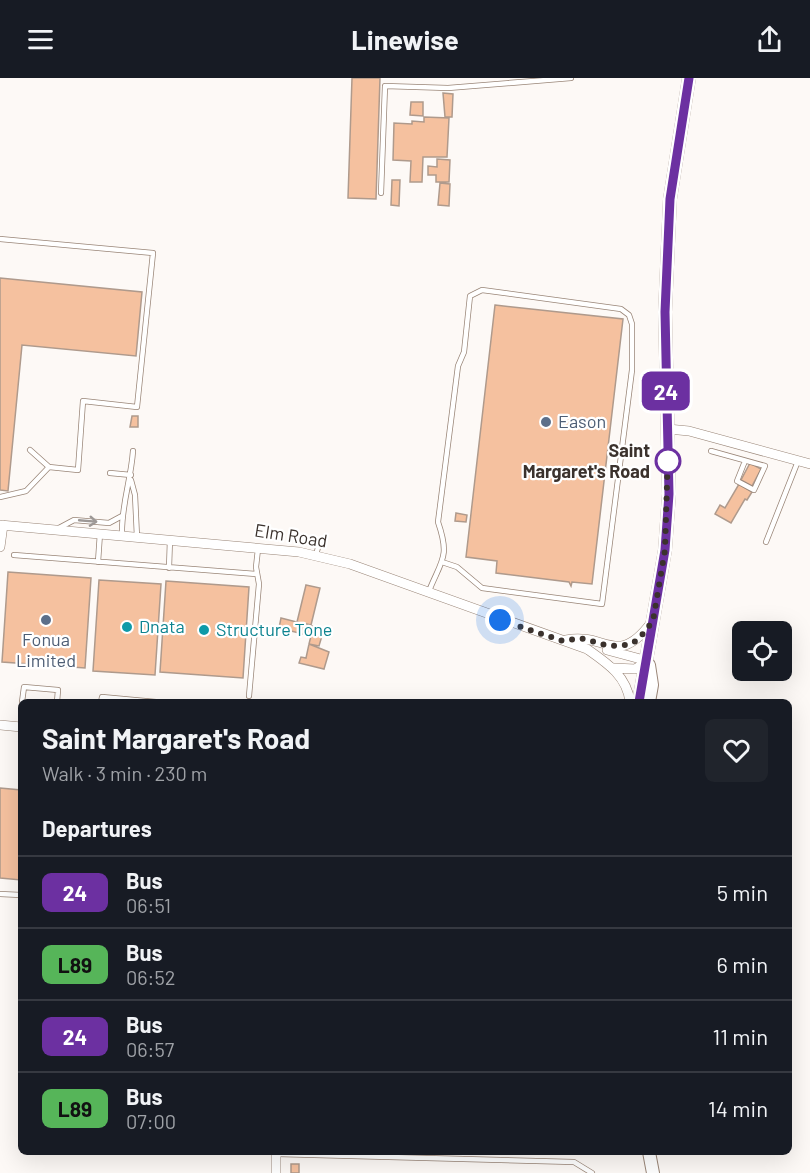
<!DOCTYPE html>
<html lang="en">
<head>
<meta charset="utf-8">
<style>
  :root { --surface:#171b24; --page:#20242c; --text:#f1f3f6; --muted:#9ea1a6; --line:#363941 }
  body { margin:0; font-family:Barlow,sans-serif; background:var(--page); color:var(--text); height:100vh; display:flex; flex-direction:column; font-size:22px; white-space:nowrap }
  * { box-sizing:border-box; margin:0 }
  p { font-size:20px; color:var(--muted) }
  .icon { flex:none; width:33px; height:33px; fill:none; stroke:currentColor; stroke-width:2; stroke-linecap:round; stroke-linejoin:round }
  .map { position:relative; flex:1; overflow:hidden }
  .sheet { position:absolute; left:18px; top:621px; width:774px; height:456px; display:flex; flex-direction:column; background:var(--surface); border-radius:9px; box-shadow:0 6px 24px #0002 }
  .sheet>* { flex:none }
  .badge { padding:0 12px; border-radius:9px; font-size:21px; line-height:39px }
  .fabs { position:absolute; left:732px; top:543px; display:grid; gap:12px }
  .fabs a { display:grid; place-items:center; width:60px; height:60px; border-radius:9px; background:var(--surface); box-shadow:0 6px 24px #0002; font-size:30px }
  .you { position:absolute; width:30px; height:30px; margin:-15px; border:4px solid #fff; border-radius:50%; background:#1a73e8; box-shadow:0 0 0 9px #1a73e833 }
  .map>.badge { position:absolute; translate:-50% -50%; box-shadow:0 0 0 3px #fff }
  h2 { padding:0 24px; font-size:22px; line-height:54px }
  .round { display:grid; place-items:center; flex:none; width:63px; height:63px; border-radius:9px; background:var(--page) }
  .overview { display:flex; align-items:center; justify-content:space-between; height:102px; padding:0 24px }
  h1 { font-size:28px; font-weight:700; line-height:45px }
  ul { padding:0; list-style:none }
  li { display:flex; align-items:center; gap:18px; height:72px; padding:0 24px; border-top:2px solid var(--line) }
  li div { flex:1 }
  li b { display:block; font-size:22px }
  li em { font-style:normal }
  li .badge { min-width:66px; font-weight:700; text-align:center }
  header { display:flex; justify-content:space-between; align-items:center; height:78px; padding:0 24px; background:var(--surface); font-size:27px; font-weight:700 }
  .map>svg:first-child { display:block }
  .building { fill:#f5c19f; stroke:#af9a8c; stroke-width:1.5 }
  .lines { fill:none; stroke-linecap:round; stroke-linejoin:round }
  .service-casing { stroke:#998577; stroke-width:6 }
  .minor-casing { stroke:#998577; stroke-width:10 }
  .secondary-casing { stroke:#998577; stroke-width:14 }
  .service { stroke:#fff; stroke-width:4.5 }
  .minor { stroke:#fff; stroke-width:9 }
  .secondary { stroke:#fff; stroke-width:12 }
  .oneway { stroke:#9d9896 }
  .line-casing { stroke:#fff; stroke-width:14 }
  .line { stroke:#6c30a1; stroke-width:9 }
  .walk { stroke:#3b322d; stroke-width:6; stroke-dasharray:0 10.8 }
  .service-dot { fill:#5c6f8a; stroke:#fff; stroke-width:2 }
  .stop-dot { fill:#fff; stroke:#6c30a1; stroke-width:3 }
  .culture-dot { fill:#0f9aa8; stroke:#fff; stroke-width:2 }
  .labels { text-anchor:middle; stroke-width:4.5; stroke-linejoin:round; paint-order:stroke }
  .service-label { font-size:18px; fill:#4e5e75; stroke:#fff; text-anchor:start }
  .stop-label { font-size:18px; font-weight:bold; fill:#3b322d; stroke:#fff; text-anchor:end }
  .street-label { font-size:18px; fill:#3b322d; stroke:#fff }
  .culture-label { font-size:18px; fill:#0d838f; stroke:#fff; text-anchor:start }
</style>
</head>
<body>
<header><svg class="icon" aria-label="menu" viewBox="0 0 24 24"><path d="M4 6h16M4 12h16M4 18h16"/></svg>Linewise<svg class="icon" aria-label="share" viewBox="0 0 24 24"><path d="M12 15V3M7 8l5-5 5 5M5 13v7h14v-7"/></svg></header>
<div class="map">
<svg width="810" height="1095" viewBox="0 0 810 1095">
  <rect width="100%" height="100%" fill="#fdf9f6"/>
  <!-- building -->
  <path class="building" d="M352 0H380L376 121 348 120Z
    M443 15 453 16 452 39H445Z
    M411 24H423V38L410 37Z
    M424 39 449 40 447 79H423L422 104H410L411 83 393 82 394 45 412 46V43L424 44Z
    M437 81 450 82 449 104H436V97H428V88L437 89Z
    M392 102H400L399 128 391 127Z
    M440 105 450 106 449 128 438 127Z
    M0 200 142 214 136 278 22 267 8 413 0 412Z
    M495 227 623 241 592 506 572 504 571 508 569 504 496 495 497 483 466 479Z
    M132 338H138V349H130Z
    M750 385 761 391 752 408 741 402Z
    M739 406 752 414 747 422 745 421 731 445 715 436 720 427 725 430Z
    M456 435 467 437 466 444 455 443Z
    M8 494 91 500 85 590 2 584Z
    M99 502 161 506 155 597 93 593Z
    M166 503 249 509 243 600 160 594Z
    M306 507 320 510 311 547 297 544Z
    M281 540 324 551 319 568 309 566 311 558 279 550Z
    M309 566 329 574 324 591 299 585 301 579 306 580Z
    M0 710 21 712V802L0 800Z
    M291 1086H299V1095H291Z"/>
  <g class="lines">
    <defs>
      <path id="service" d="M381 115 385 8 448 10 571 0
        M0 161 153 175 137 329 83 323 78 392 49 389 26 413 0 419
        M30 372 49 389
        M711 373 765 388 754 412 737 403 745 383
        M110 395 131 397
        M131 402 135 417 137 459
        M59 450 74 442 109 445 122 438
        M122 457C121 428 131 402 133 373
        M766 464 798 383
        M14 477 257 496
        M316 477 320 462
        M98 484 100 455
        M169 490 170 461
        M429 513C442 481 450 479 438 444L458 288 464 274 470 218 482 212 621 231 629 237 632 246V292L602 526 482 510 457 489 442 484
        M249 618 259 506 256 489 258 471
        M22 624 24 609 58 612 57 624
        M101 624 102 619 156 624
        M0 816 21 817
        M277 1076 574 1084 592 1095"/>
      <path id="minor" d="M668 351 689 353 810 386
        M0 447 299 474 350 486 587 571C607 585 627 598 630 624
        M0 469 3 447
        M566 562C606 554 617 590 651 545
        M607 572 648 583
        M614 590 635 591 648 583
        M0 647 21 649
        M276 1095V1074"/>
      <path id="secondary" d="M649 587 652 607 649 624
        M639 624 665 472 669 416 665 234 670 121 689 0
        M649 1074 653 1095"/>
    </defs>
    <!-- service casing -->
    <use href="#service" class="service-casing"/>
    <!-- minor casing -->
    <use href="#minor" class="minor-casing"/>
    <!-- secondary casing -->
    <use href="#secondary" class="secondary-casing"/>
    <!-- service -->
    <use href="#service" class="service"/>
    <!-- minor -->
    <use href="#minor" class="minor"/>
    <!-- secondary -->
    <use href="#secondary" class="secondary"/>
  </g>
  <!-- one-way arrows -->
  <defs><path id="oneway-shaft" d="M-6 0H5M1.5-3L5.5 0L1.5 3" fill="none" stroke-width="1.6" stroke-linecap="round" stroke-linejoin="round" transform="scale(1.5)"/></defs>
  <use class="oneway" href="#oneway-shaft" transform="translate(88 443) rotate(5)"/>
  <g class="lines">
    <defs>
      <path id="line" d="M639 624 665 472 669 416 665 234 670 121 689 0"/>
    </defs>
    <!-- line casing -->
    <use href="#line" class="line-casing"/>
    <!-- line -->
    <use href="#line" class="line"/>
    <!-- walk -->
    <path class="walk" d="M500 542 563 563 580 560 609 568 627 567 638 562 653 543 665 472 668 373V383"/>
  </g>
  <!-- markers -->
  <g class="service-dot">
    <circle cx="546" cy="344" r="6"/>
    <circle cx="46" cy="542" r="6"/>
  </g>
  <circle class="stop-dot" cx="668" cy="383" r="12"/>
  <g class="culture-dot">
    <circle cx="127" cy="549" r="6"/>
    <circle cx="204" cy="552" r="6"/>
  </g>
  <g class="labels">
    <!-- service labels -->
    <g class="service-label">
      <text x="558" y="350">Eason</text>
      <text x="46" y="568" text-anchor="middle">Fonua<tspan x="46" dy="21">Limited</tspan></text>
    </g>
    <!-- stop labels -->
    <g class="stop-label">
      <text x="650" y="379">Saint<tspan x="650" dy="21">Margaret's Road</tspan></text>
    </g>
    <!-- street labels -->
    <g class="street-label">
      <text transform="translate(291 458) rotate(9)" y="6">Elm Road</text>
    </g>
    <!-- culture labels -->
    <g class="culture-label">
      <text x="139" y="555">Dnata</text>
      <text x="216" y="558">Structure Tone</text>
    </g>
  </g>
</svg>
<div class="fabs">
<a><svg class="icon" aria-label="locate" viewBox="0 0 24 24"><circle cx="12" cy="12" r="6"/><path d="M12 2v4M12 18v4M2 12h4M18 12h4"/></svg></a>
</div>
<div class="you" style="left:500px;top:542px"></div>
<b class="badge" style="left:666px;top:313px;background:#6c30a1;color:#fff">24</b>
<section class="sheet">
<div class="overview"><div><h1>Saint Margaret's Road</h1><p>Walk · 3 min · 230 m</p></div><a class="round"><svg class="icon" aria-label="heart" viewBox="0 0 24 24"><path d="M12 20l-8-8c-3-5 5-10 8-4 3-6 11-1 8 4z"/></svg></a></div>
<h2>Departures</h2>
<ul>
<li><span class="badge" style="background:#6c30a1;color:#fff">24</span><div><b>Bus</b><p>06:51</p></div><em>5 min</em></li>
<li><span class="badge" style="background:#56b559;color:#111">L89</span><div><b>Bus</b><p>06:52</p></div><em>6 min</em></li>
<li><span class="badge" style="background:#6c30a1;color:#fff">24</span><div><b>Bus</b><p>06:57</p></div><em>11 min</em></li>
<li><span class="badge" style="background:#56b559;color:#111">L89</span><div><b>Bus</b><p>07:00</p></div><em>14 min</em></li>
</ul>
</section>
</div>
</body>
</html>
